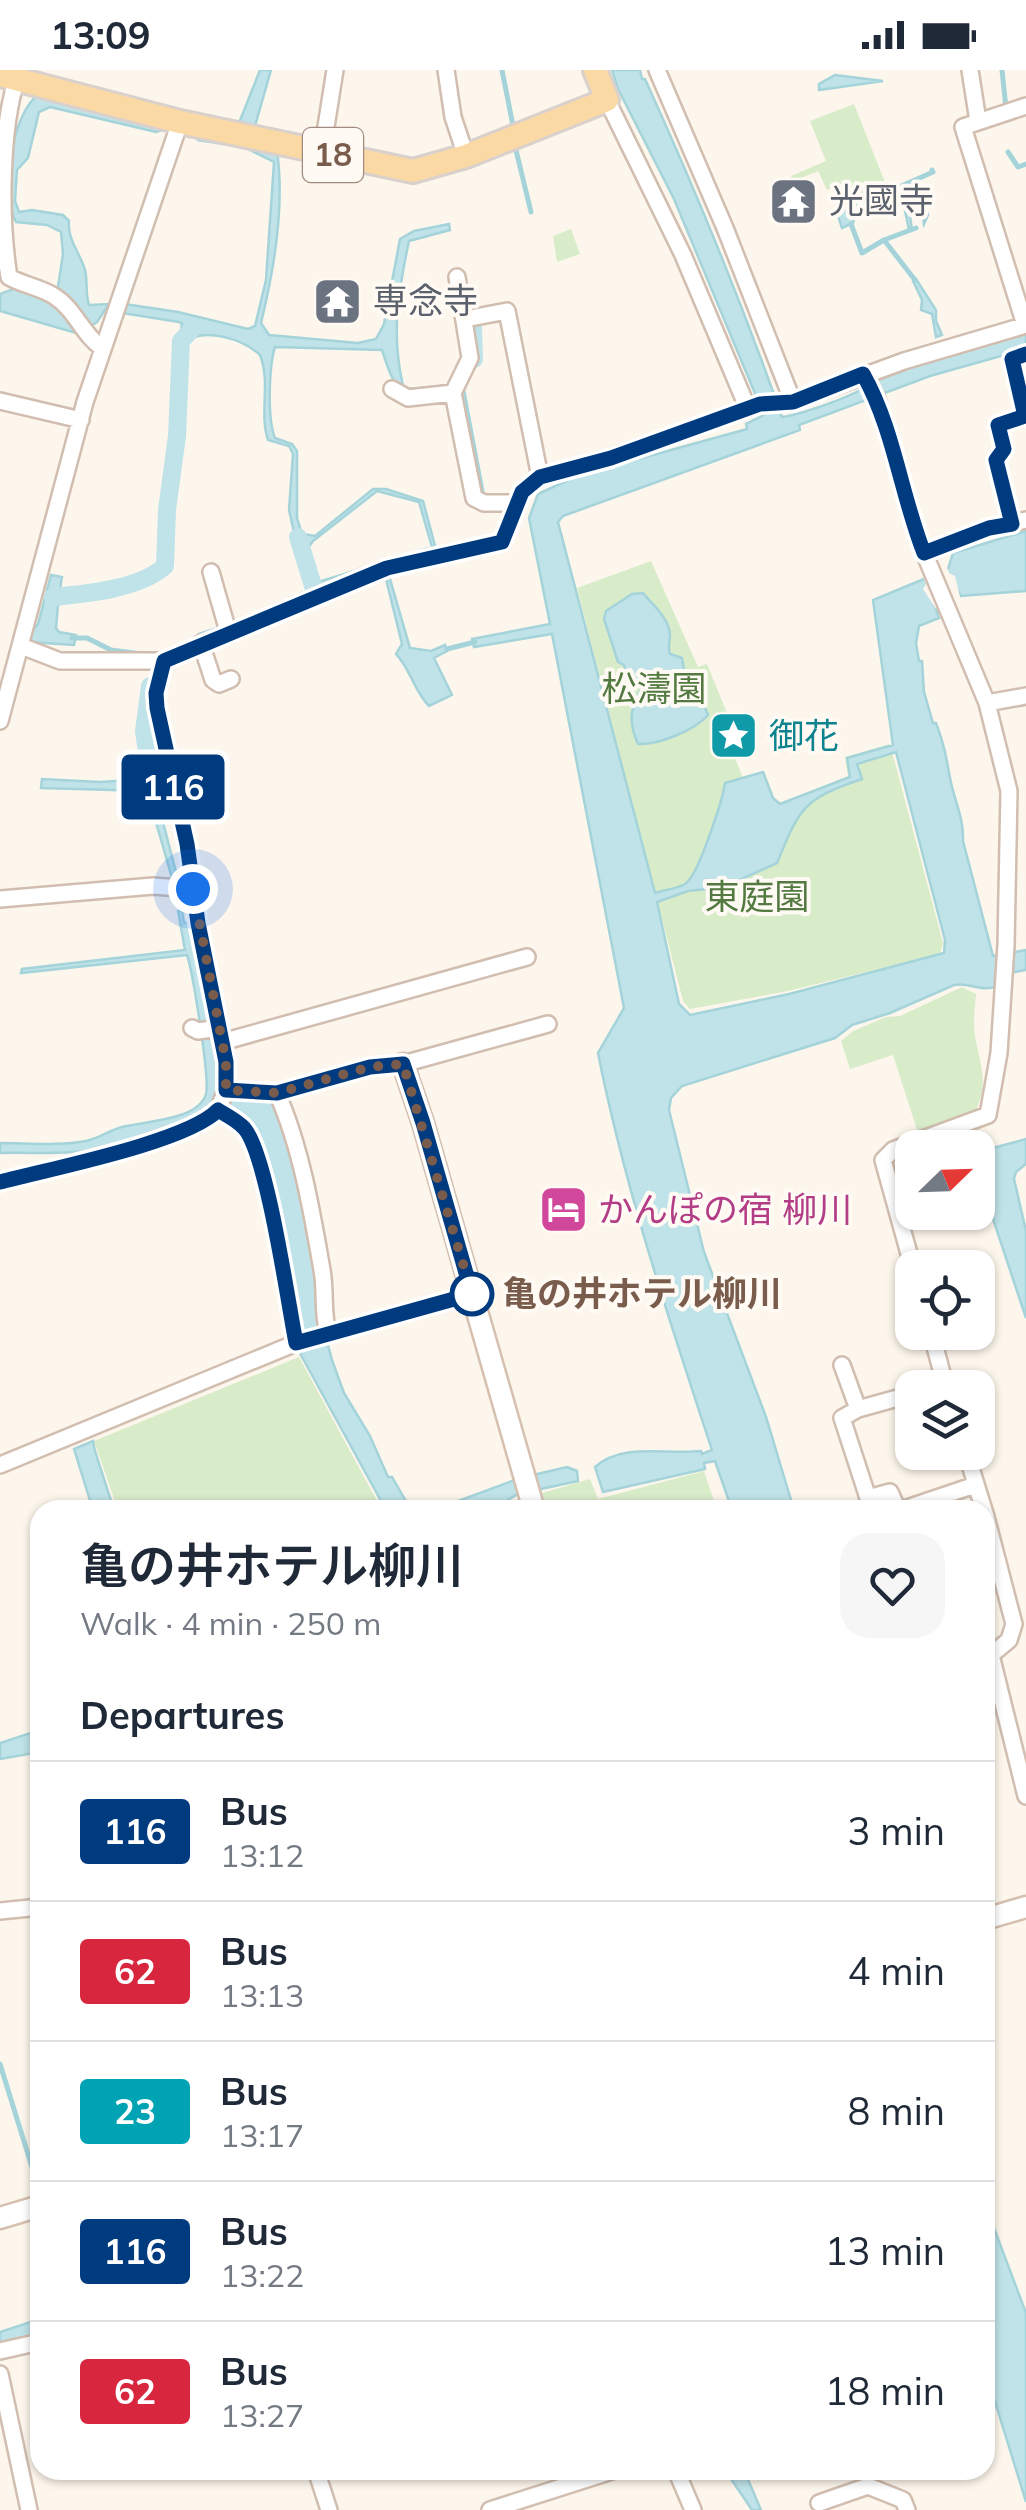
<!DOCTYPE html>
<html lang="en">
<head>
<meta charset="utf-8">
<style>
  :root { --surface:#fff; --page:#f6f6f7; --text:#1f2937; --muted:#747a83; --line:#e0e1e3 }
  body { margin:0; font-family:Mulish,"Noto Sans JP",sans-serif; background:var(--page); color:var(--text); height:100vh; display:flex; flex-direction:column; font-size:38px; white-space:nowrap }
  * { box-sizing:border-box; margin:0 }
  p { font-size:32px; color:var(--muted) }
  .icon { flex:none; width:55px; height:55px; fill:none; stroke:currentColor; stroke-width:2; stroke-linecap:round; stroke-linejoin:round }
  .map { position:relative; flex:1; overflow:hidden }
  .drawer { position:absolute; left:30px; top:1430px; width:965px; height:980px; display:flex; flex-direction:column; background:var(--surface); border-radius:30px; box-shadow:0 2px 8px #0004 }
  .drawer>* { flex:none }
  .badge { padding:0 20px; border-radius:8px; font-size:35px; line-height:65px }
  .needle { width:65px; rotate:67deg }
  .buttons { position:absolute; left:895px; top:1060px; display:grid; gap:20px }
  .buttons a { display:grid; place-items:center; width:100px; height:100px; border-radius:20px; background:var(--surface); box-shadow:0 2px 8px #0004; font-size:50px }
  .you { position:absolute; width:50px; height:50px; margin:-25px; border:8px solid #fff; border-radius:50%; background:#1a73e8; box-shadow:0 0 0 15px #1a73e833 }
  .map>.badge { position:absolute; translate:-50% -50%; box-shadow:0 0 0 5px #fff }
  h2 { padding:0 50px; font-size:38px; line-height:90px }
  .round { display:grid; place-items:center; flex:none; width:105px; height:105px; border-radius:30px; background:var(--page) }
  .overview { display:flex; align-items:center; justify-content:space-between; height:170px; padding:0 50px }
  h1 { font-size:48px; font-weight:600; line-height:75px }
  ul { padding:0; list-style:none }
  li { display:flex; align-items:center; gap:30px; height:140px; padding:0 50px; border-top:2px solid var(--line) }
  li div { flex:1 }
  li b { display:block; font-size:38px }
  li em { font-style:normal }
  li .badge { min-width:110px; font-weight:700; text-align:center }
  .status { display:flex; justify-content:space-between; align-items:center; height:70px; padding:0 50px; background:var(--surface); direction:ltr }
  .status svg { height:28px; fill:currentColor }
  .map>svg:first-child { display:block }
  .green { fill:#d8ecc9 }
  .water { fill:#bfe3e8; stroke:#a5d3da; stroke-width:2.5; fill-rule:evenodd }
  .pier { fill:#fdf6ec }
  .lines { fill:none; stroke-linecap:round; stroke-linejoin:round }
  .stream { stroke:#a5d3da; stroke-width:5 }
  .canal { stroke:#bfe3e8; stroke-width:18 }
  .street-casing { stroke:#d1beb0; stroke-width:20 }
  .secondary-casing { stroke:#d6c0b0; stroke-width:25 }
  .primary-casing { stroke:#dad1cd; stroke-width:28 }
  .street { stroke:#fff; stroke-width:15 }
  .secondary { stroke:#fff; stroke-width:20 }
  .primary { stroke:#fbd9a5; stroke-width:22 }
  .line-casing { stroke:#fff; stroke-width:22 }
  .line { stroke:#003b80; stroke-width:15 }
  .walk { stroke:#7a5c4d; stroke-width:10; stroke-dasharray:0 18 }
  .stop-dot { fill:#fff; stroke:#003b80; stroke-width:5 }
  .labels { text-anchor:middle; stroke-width:8; stroke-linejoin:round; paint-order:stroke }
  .shield { fill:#fffaf3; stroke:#a28b7f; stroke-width:2.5 }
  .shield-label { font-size:32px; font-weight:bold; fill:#7a5c4d }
  .worship-label { font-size:35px; fill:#5b616d; stroke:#fffaf3; text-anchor:start }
  .park-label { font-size:35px; fill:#537a41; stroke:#fffaf3 }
  .culture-label { font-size:35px; fill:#0d838f; stroke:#fffaf3; text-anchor:start }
  .hotel-label { font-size:35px; fill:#b23c85; stroke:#fffaf3; text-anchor:start }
  .stop-label { font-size:35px; font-weight:bold; fill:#7a5c4d; stroke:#fffaf3; text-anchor:start }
</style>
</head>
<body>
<div class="status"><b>13:09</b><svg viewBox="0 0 49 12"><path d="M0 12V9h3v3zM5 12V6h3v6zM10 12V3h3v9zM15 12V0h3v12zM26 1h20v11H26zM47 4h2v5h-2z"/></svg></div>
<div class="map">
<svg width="1026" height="2440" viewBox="0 0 1026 2440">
  <rect width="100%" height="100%" fill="#fdf6ec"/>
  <!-- green -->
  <path class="green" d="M854 34 886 115 878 118 881 126 873 129 875 134 853 143 841 114 827 120 818 101 793 111 791 106 826 91 810 51Z
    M571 159 580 184 557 192 553 166Z
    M651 491 698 597 707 594 727 643 719 648 743 708 764 701 774 728 779 734 848 706 845 687 890 674 943 873 940 884 788 921 690 939 683 931 577 518Z
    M962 917 976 924C975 938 973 953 975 966 980 994 989 1012 976 1040L918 1063 893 985 850 999 841 971 853 961 886 947 900 946Z
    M299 1287 382 1440H118L94 1371Z
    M704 1401 717 1440H547L542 1423 590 1409 598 1429Z"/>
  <!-- water -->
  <path class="water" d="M260 0H271L255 56 239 53Z
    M612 0H640L642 9H645C696 121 742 233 782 347 801 345 875 320 883 303L1026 261V279L930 306 799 355 800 360 563 446 558 452 655 823C664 820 677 819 685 814 698 807 723 728 725 713L763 702 773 728 780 734 850 707 847 688 893 675 873 530 948 499 953 483 1026 461V521L961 526 958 521 933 531 939 548 919 556 916 573 919 591H922L924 622 933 653H936C944 674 946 686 950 708 954 730 964 748 963 771L993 886 1026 880V900L998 905V916C981 923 971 912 954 915L890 943 852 955 835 968 682 1016 671 1028 669 1040 704 1182 766 1347 794 1440H732L715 1391 704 1393 705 1399 603 1422 595 1397C623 1372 664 1385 701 1381L702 1384 712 1380C669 1249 625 1119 598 983L624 938 552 564 474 577 472 569 550 554 529 448 538 424 577 406 747 359 746 354 764 345 674 129 618 19ZM896 682 945 870 944 883 789 924 690 945 679 934 657 832 688 821 724 817 777 793C800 737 803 729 862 709L857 694Z
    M835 5 883 11 819 20V14Z
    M40 23 162 56 163 60 156 62 50 37 39 42 28 88 17 100 15 131 19 142 32 140 63 145 69 151C67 169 80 183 85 200 88 212 85 223 89 235L109 234 97 252 89 257 81 243 57 223 63 184 61 162 47 155 16 152C0 123 11 43 40 23Z
    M196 65 277 81C285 136 274 200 261 253L269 265 358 273 376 269 384 254 400 169 414 161 449 154 450 160 409 171C398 223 391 264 403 316L408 319 463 314 484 425 477 426 457 326C403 324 400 336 382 280L275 277C269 296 267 349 275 368L292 374 297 381V448L302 464 315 466 373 419H386L423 431 437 483 232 557V553L314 518 315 513 432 477 419 432 377 421 313 471 300 489 289 440 293 384 289 376 268 370C259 343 271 312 260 285 243 269 204 257 185 272L179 271 182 254 179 252 122 243 124 234 178 242 248 259 255 256 266 210 274 92 244 77 198 70Z
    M907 113 911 127 924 134 928 145 924 154 923 146 916 145 909 139 912 160H909L903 131 908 127 905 114Z
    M883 121 888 122C875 133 857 134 853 153L842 158 837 143Z
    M916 209 936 240V251L942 265 936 267 932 244 921 240 922 230 913 211Z
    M16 218C43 227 69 239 83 265L0 241V224Z
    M51 505 62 507 60 519 63 522 73 523V529L58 535 56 558 59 562 76 565 74 575 29 572 31 561 38 554Z
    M386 509H390L410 578 431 581 445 575 447 581 434 588 452 625 429 636C414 621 410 598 396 584L402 574Z
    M643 523C653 535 671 550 670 567 669 573 668 578 670 584L682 588 684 601 675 625 688 620 700 626 708 645C695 660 659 675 638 674 627 650 631 636 644 614L641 609H628L624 595 618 592 604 549 606 541 632 524Z
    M144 661 153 713 179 814 174 815 147 721 41 718 42 709 100 712 146 709Z
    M182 840 184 853 191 852C198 886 227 992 220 1019 211 1056 125 1073 92 1080 63 1085 30 1082 0 1083V1073C28 1073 59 1076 86 1071 98 1069 110 1060 122 1057 143 1051 198 1051 206 1024 210 1009 193 903 187 885L21 903 22 899 185 880 178 841Z
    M228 1025 271 1029 283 1046 318 1201 320 1246 332 1290 344 1323 370 1366 388 1407H392L411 1440H386L301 1285 268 1112 227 1041Z
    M1026 1069V1094L1016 1102 1014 1109 1026 1161V1248L990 1140 978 1091 993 1078Z
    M93 1371 95 1381 114 1440H93L74 1379Z
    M567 1397 577 1401 578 1411 518 1424 490 1440H434L520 1408Z
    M40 1660V1682L0 1689V1673Z
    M985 2134 1026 2243V2432L985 2299Z
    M40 2249V2266L0 2275V2262Z
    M725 2400H744L761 2440H752Z"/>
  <!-- pier -->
  <path class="pier" d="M945 491 949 503 955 506 960 527 939 534 936 539 923 519 926 514 922 504 943 496Z"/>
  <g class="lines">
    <!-- stream -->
    <path class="stream" d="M502 0 514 61
      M1002 0 1006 38
      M514 72 531 142
      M1008 82 1018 97 1026 94
      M888 122 933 102 932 100
      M851 154 862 183 884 170 915 210
      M884 170 916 158
      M200 565 222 558
      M72 568H87L111 580 142 584
      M447 579 475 572
      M0 1994 40 2123"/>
    <!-- canal -->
    <path class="canal" d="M473 256 474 289
      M298 467 314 519
      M53 527C85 524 140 519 165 496L167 440 177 366 181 271 194 257
      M147 682 144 661 150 616"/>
    <defs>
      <path id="street" d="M446 0 453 47 466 86
        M657 0 725 158 793 332
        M970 0 978 51
        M17 8C0 61 0 151 9 207 23 215 40 217 54 226 75 239 82 264 102 278
        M607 30 683 185 748 339
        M322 82 335 0
        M457 207 470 288 453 323 474 428 484 433H517
        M465 249 507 241 540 407
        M1025 255 963 57 1026 36
        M863 304 877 329 920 473 987 633 1009 721 1006 875 999 983 988 1045 893 1080 883 1090 913 1198
        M392 319 408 328 453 323
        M0 331 81 350
        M1025 346 1012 289 1026 284
        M1012 454 996 391 1004 379 998 355 1026 346
        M925 483 989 458 1026 450
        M211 502 229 565
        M201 573 213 610 219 614 231 609
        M21 576 60 591H164L360 508 387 498 502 472 522 422 540 407 611 387 760 335 793 332 904 291 1026 255
        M987 633 1026 626
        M0 651 85 332 180 52
        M0 829 153 816 193 819
        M192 958 198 961 219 958
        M222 972 527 887
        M226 1020 277 1023 370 997 403 994 548 954
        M277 1023C301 1077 312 1142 322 1200 326 1221 322 1242 328 1263
        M218 1040C226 1045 238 1051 244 1058 267 1083 289 1233 296 1273
        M0 1112 132 1078 195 1056 218 1040 226 1020 225 992 198 853 187 774 157 639 156 623 164 591
        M931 1262 946 1318
        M842 1295 858 1339
        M966 1382 984 1440
        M0 1395 296 1273 472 1224
        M898 1440 890 1422 868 1428 842 1348 858 1339 912 1324
        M901 1440 975 1415
        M985 1443 1014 1554 1009 1570 991 1585 1026 1726
        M0 1841 40 1837
        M0 2281 40 2272
        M0 2304 29 2440
        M316 2400 329 2440
        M676 2400 693 2440
        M819 2433 868 2416 903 2430 907 2440
        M490 2440 615 2400"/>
      <path id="secondary" d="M403 994 423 1053 534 1440
        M985 1849 1026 1837
        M0 2148 40 2136"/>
      <path id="primary" d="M0 5 180 52 413 101 466 86 607 30 595 0"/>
    </defs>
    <!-- street casing -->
    <use href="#street" class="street-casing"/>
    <!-- secondary casing -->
    <use href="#secondary" class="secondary-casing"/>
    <!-- primary casing -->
    <use href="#primary" class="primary-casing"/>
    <!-- street -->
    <use href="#street" class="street"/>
    <!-- secondary -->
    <use href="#secondary" class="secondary"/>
    <!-- primary -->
    <use href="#primary" class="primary"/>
  </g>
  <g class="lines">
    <defs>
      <path id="line" d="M0 1112C49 1099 187 1072 218 1040 226 1045 238 1051 244 1058 267 1083 288 1233 296 1273L472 1224 423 1053 403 994 370 997 277 1023 226 1020V992L198 853 187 774 157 638 156 623 164 591 387 498 502 472 522 422 540 407 611 388 760 334 793 332 863 304C894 359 901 425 924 483L989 458 1012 454 996 390 1004 379 998 355 1025 346 1012 289 1026 284"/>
    </defs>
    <!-- line casing -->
    <use href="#line" class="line-casing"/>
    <!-- line -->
    <use href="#line" class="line"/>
    <!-- walk -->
    <path class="walk" d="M193 819 226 992V1020L277 1023 370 997 403 994 472 1224"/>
  </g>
  <!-- icons -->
  <defs>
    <symbol id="temple-square" viewBox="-11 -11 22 22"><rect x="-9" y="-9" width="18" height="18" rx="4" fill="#6b7280" stroke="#fffaf3"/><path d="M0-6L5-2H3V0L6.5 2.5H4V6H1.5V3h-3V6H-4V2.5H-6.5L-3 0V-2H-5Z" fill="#fff"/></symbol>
    <symbol id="sight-square" viewBox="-11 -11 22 22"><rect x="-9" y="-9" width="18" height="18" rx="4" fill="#0f9aa8" stroke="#fffaf3"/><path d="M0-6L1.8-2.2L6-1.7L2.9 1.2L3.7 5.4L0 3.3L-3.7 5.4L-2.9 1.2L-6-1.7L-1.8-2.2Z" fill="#fff"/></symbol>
    <symbol id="hotel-square" viewBox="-11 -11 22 22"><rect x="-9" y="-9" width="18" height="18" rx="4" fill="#d1479c" stroke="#fffaf3"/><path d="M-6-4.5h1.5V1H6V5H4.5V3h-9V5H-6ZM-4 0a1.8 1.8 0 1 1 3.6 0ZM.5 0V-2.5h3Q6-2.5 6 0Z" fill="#fff"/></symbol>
  </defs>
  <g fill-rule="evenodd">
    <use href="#temple-square" x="766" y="104" width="55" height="55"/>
    <use href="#temple-square" x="310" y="204" width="55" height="55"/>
    <use href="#sight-square" x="706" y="638" width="55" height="55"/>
    <use href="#hotel-square" x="536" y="1112" width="55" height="55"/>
  </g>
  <!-- markers -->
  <circle class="stop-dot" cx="472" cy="1224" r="20"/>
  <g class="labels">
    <!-- shield labels -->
    <rect class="shield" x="303" y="58" width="60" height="54" rx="8"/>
    <g class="shield-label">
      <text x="333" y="96">18</text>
    </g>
    <!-- worship labels -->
    <g class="worship-label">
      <text x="829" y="143">光國寺</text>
      <text x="373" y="243">専念寺</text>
    </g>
    <!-- park labels -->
    <g class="park-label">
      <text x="654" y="631">松濤園</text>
      <text x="757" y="839">東庭園</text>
    </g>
    <!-- culture labels -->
    <g class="culture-label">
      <text x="769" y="678">御花</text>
    </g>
    <!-- hotel labels -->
    <g class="hotel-label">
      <text x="598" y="1152">かんぽの宿 柳川</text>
    </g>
    <!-- stop labels -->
    <g class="stop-label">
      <text x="502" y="1236">亀の井ホテル柳川</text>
    </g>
  </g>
</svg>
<div class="buttons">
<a><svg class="needle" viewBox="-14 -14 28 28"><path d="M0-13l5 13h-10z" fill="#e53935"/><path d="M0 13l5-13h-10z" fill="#747a83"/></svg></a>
<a><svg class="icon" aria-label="locate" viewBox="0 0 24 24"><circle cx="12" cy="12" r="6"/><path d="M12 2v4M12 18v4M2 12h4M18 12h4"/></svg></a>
<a><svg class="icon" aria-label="layers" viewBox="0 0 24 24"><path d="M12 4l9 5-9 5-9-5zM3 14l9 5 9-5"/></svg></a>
</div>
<div class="you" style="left:193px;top:819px"></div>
<b class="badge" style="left:173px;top:717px;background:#003b80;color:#fff">116</b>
<section class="drawer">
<div class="overview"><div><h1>亀の井ホテル柳川</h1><p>Walk · 4 min · 250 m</p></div><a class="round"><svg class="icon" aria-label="heart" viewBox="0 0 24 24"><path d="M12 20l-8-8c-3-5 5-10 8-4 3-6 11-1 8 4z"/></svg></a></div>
<h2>Departures</h2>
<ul>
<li><span class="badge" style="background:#003b80;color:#fff">116</span><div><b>Bus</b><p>13:12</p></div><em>3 min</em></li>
<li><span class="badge" style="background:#d7263d;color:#fff">62</span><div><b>Bus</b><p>13:13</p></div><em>4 min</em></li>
<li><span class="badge" style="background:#00a3b4;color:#fff">23</span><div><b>Bus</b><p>13:17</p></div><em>8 min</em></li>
<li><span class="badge" style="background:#003b80;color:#fff">116</span><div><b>Bus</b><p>13:22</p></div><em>13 min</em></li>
<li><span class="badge" style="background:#d7263d;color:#fff">62</span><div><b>Bus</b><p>13:27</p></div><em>18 min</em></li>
</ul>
</section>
</div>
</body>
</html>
